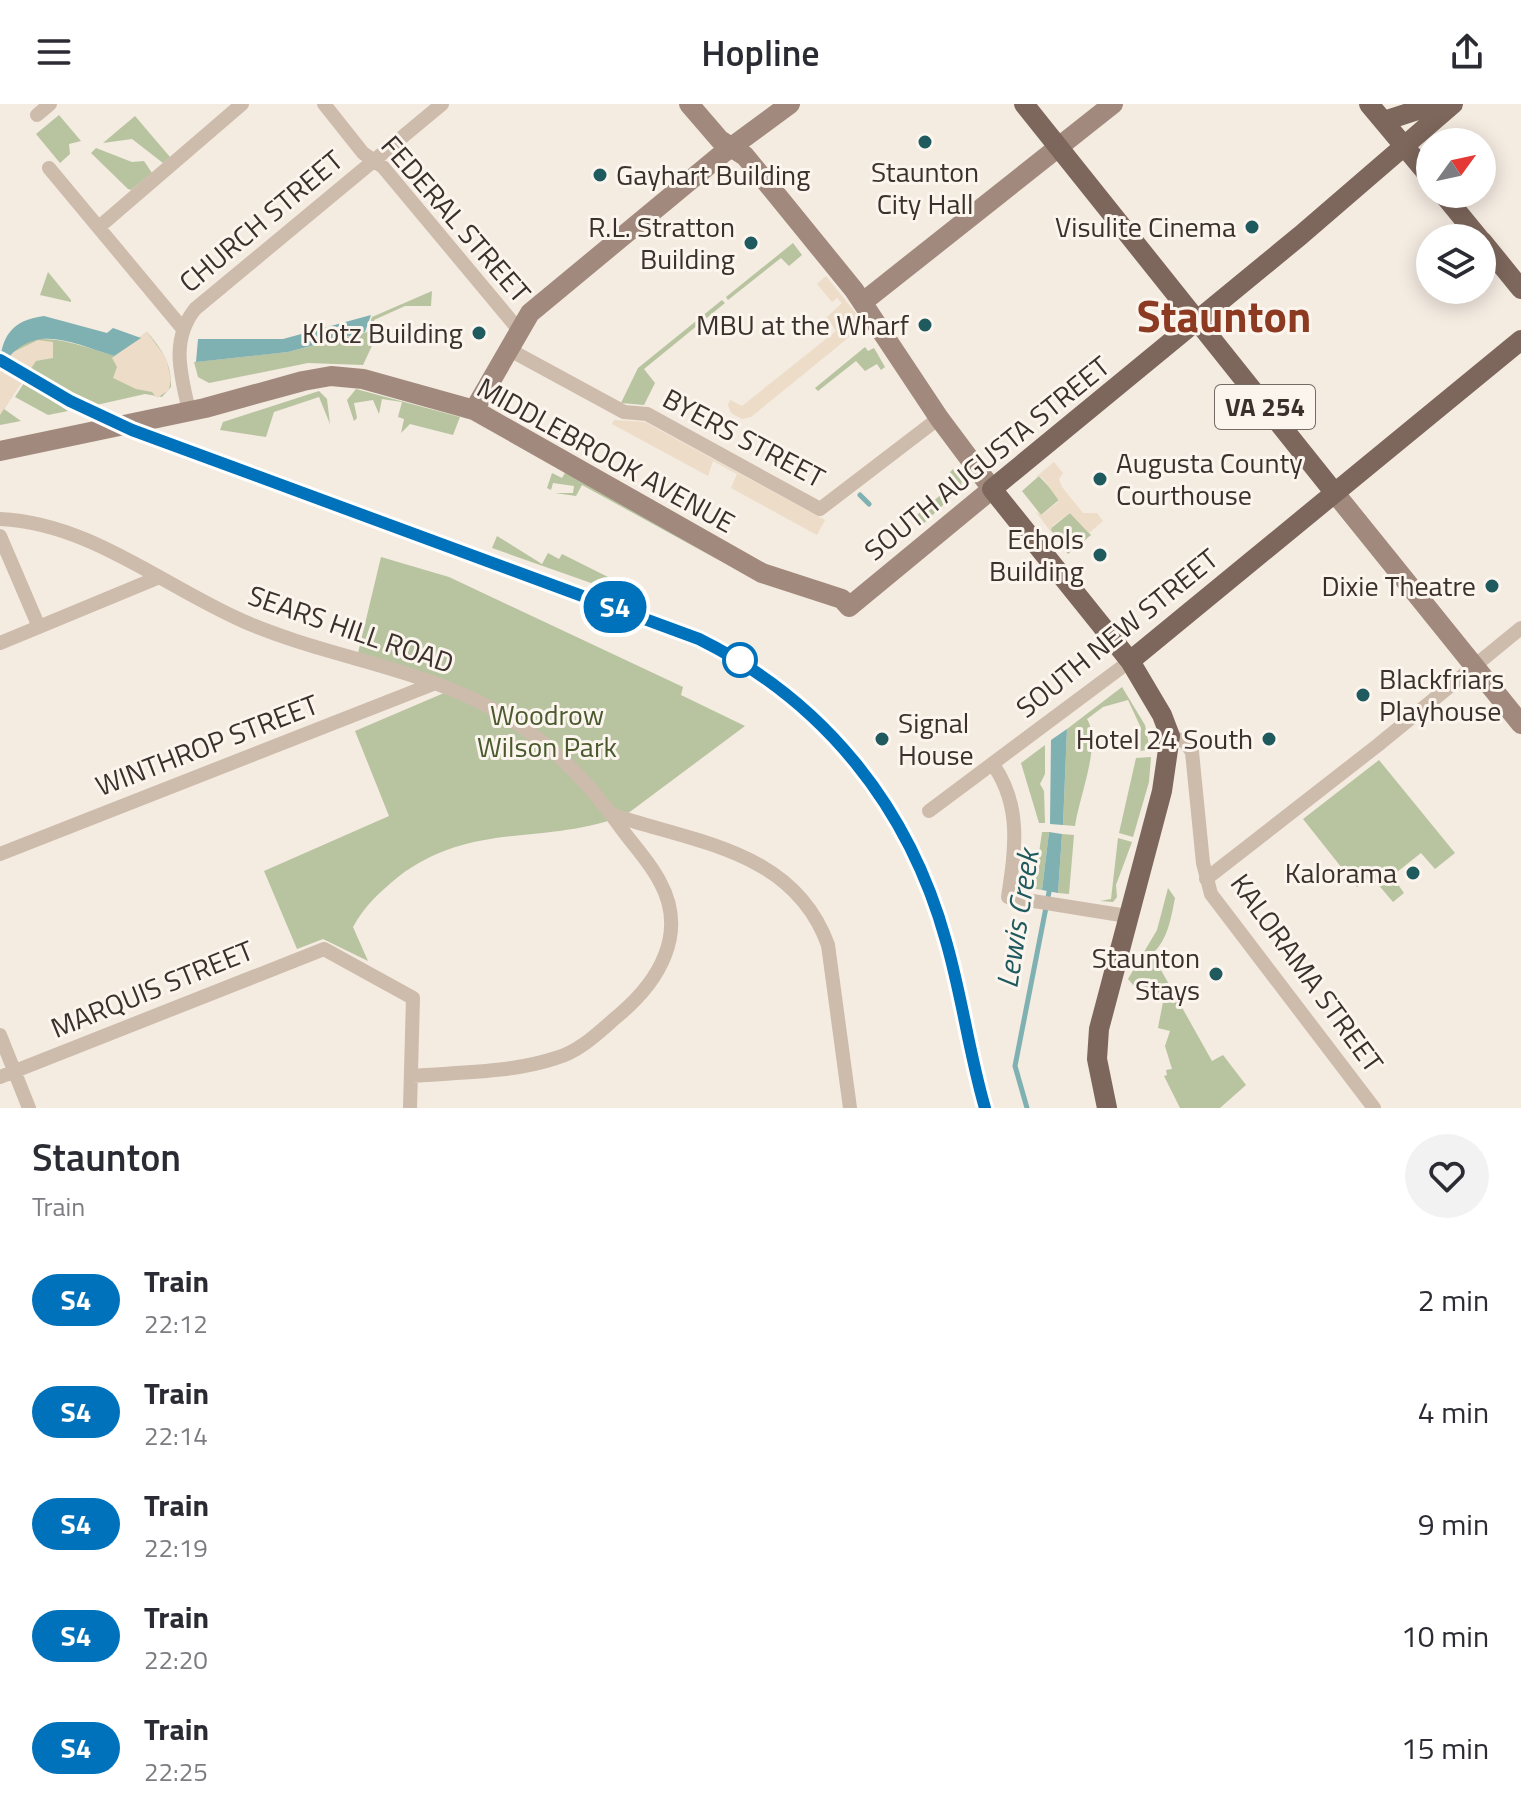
<!DOCTYPE html>
<html lang="en">
<head>
<meta charset="utf-8">
<style>
  :root { --surface:#fff; --page:#f2f2f3; --text:#2b2b33; --muted:#7c7c81 }
  body { margin:0; font-family:"Titillium Web",sans-serif; background:var(--page); color:var(--text); height:100vh; display:flex; flex-direction:column; font-size:30px; white-space:nowrap }
  * { box-sizing:border-box; margin:0 }
  p { font-size:26px; color:var(--muted) }
  .icon { flex:none; width:44px; height:44px; fill:none; stroke:currentColor; stroke-width:2; stroke-linecap:round; stroke-linejoin:round }
  .map { position:relative; height:1004px; overflow:hidden }
  .details { display:flex; flex-direction:column; background:var(--surface); flex:1 }
  .details>* { flex:none }
  .badge { padding:0 16px; border-radius:26px; font-size:28px; line-height:52px }
  .needle { width:52px; rotate:57deg }
  .fabs { position:absolute; left:1416px; top:24px; display:grid; gap:16px }
  .fabs a { display:grid; place-items:center; width:80px; height:80px; border-radius:50%; background:var(--surface); box-shadow:0 4px 20px #0003; font-size:40px }
  .map>.badge { position:absolute; translate:-50% -50%; box-shadow:0 0 0 4px #fff }
  .round { display:grid; place-items:center; flex:none; width:84px; height:84px; border-radius:42px; background:var(--page) }
  .headline { display:flex; align-items:center; justify-content:space-between; height:136px; padding:0 32px }
  h1 { font-size:38px; font-weight:600; line-height:60px }
  ul { padding:0; list-style:none }
  li { display:flex; align-items:center; gap:24px; height:112px; padding:0 32px }
  li div { flex:1 }
  li b { display:block; font-size:30px }
  li em { font-style:normal }
  li .badge { min-width:88px; font-weight:700; text-align:center }
  header { display:flex; justify-content:space-between; align-items:center; height:104px; padding:0 32px; background:var(--surface); font-size:36px; font-weight:600 }
  .map>svg:first-child { display:block }
  .green { fill:#b8c4a0 }
  .plaza { fill:#ecdcc8 }
  .water { fill:#7fb0b2 }
  .lines { fill:none; stroke-linecap:round; stroke-linejoin:round }
  .stream { stroke:#7fb0b2; stroke-width:5 }
  .street { stroke:#cdbbac; stroke-width:14 }
  .secondary { stroke:#a18a7d; stroke-width:20 }
  .primary { stroke:#7d675c; stroke-width:20 }
  .rail-casing { stroke:#3b302b; stroke-width:8 }
  .rail { stroke:#fbf5ee; stroke-width:5; stroke-dasharray:15; stroke-linecap:butt }
  .line-casing { stroke:#fff; stroke-width:18 }
  .line { stroke:#0072bc; stroke-width:12 }
  .poi-dot { fill:#1f5a5e; stroke:#fbf5ee; stroke-width:3 }
  .stop-dot { fill:#fff; stroke:#0072bc; stroke-width:4 }
  .labels { text-anchor:middle; stroke-width:6; stroke-linejoin:round; paint-order:stroke }
  .shield { fill:#fbf5ee; stroke:#756b66; stroke-width:2 }
  .shield-label { font-size:26px; font-weight:bold; fill:#3b302b }
  .poi-label { font-size:28px; fill:#3b302b; stroke:#fbf5ee; text-anchor:end }
  .street-label { font-size:28px; fill:#3b302b; stroke:#fbf5ee }
  .park-label { font-size:28px; fill:#4a5a2e; stroke:#fbf5ee }
  .water-label { font-size:30px; font-style:italic; fill:#1f5a5e; stroke:#fbf5ee }
  .town-label { font-size:44px; font-weight:bold; fill:#8c3b22; stroke:#fbf5ee }
</style>
</head>
<body>
<header><svg class="icon" aria-label="menu" viewBox="0 0 24 24"><path d="M4 6h16M4 12h16M4 18h16"/></svg>Hopline<svg class="icon" aria-label="share" viewBox="0 0 24 24"><path d="M12 15V3M7 8l5-5 5 5M5 13v7h14v-7"/></svg></header>
<div class="map">
<svg width="1521" height="1004" viewBox="0 0 1521 1004">
  <rect width="100%" height="100%" fill="#f4ebe1"/>
  <!-- green -->
  <path class="green" d="M59 11 81 37 69 40 70 50 60 59 36 30Z
    M135 12 170 53 163 59 132 35 103 39Z
    M96 44 132 58 144 57 152 69 131 86 128 85 91 49Z
    M793 139 802 151 789 162 781 154 728 196 726 193Z
    M48 168 71 196V198L40 191Z
    M432 187 431 202H405L374 216 378 229 363 261 308 259 209 279 198 273 194 258 288 248 367 228 372 213Z
    M722 196 725 199 644 265 655 279 644 301 621 299 638 264Z
    M147 228C161 244 172 260 171 283L162 293 145 290 92 302 30 268V264L4 305 21 317 0 321C0 305 0 282 0 266 13 213 82 242 114 252Z
    M865 243 868 247 874 244 885 263 881 266 877 260 865 267 856 257 818 287 815 284Z
    M24 279 68 307 48 311 15 293Z
    M356 285 460 313 453 331 410 320 401 329 404 315 398 313 402 298 382 295 379 310 373 296 354 299 357 314 354 317 347 296Z
    M319 287 327 295 330 320 319 293 274 308 266 333 220 326 223 318Z
    M953 365 962 376 961 384 919 424 912 415 956 378 950 368Z
    M566 367 722 458 582 381 576 392 555 389H573L574 382 553 379 551 386 547 384 552 369 562 374Z
    M1039 372 1060 395 1041 411 1022 387Z
    M1070 409 1091 431 1068 450 1050 425Z
    M497 432 542 460 548 449 559 455 562 450 632 485 628 492 492 444Z
    M381 453 449 473 683 583 681 591 745 622 627 710C549 743 473 715 398 773 379 789 365 801 353 823L368 857 323 835 297 845 264 767 389 712 355 627 458 583 358 549Z
    M1122 583 1145 621 1150 646 1137 647 1141 624 1128 596 1103 603 1087 615C1102 639 1079 693 1075 722L1063 721 1067 625Z
    M1045 641V670L1040 680 1044 687 1045 719H1039L1021 659Z
    M1151 653 1149 678 1133 733 1119 729 1136 654Z
    M1379 656 1455 749 1435 765 1421 749 1392 772 1404 789 1393 798 1371 772 1357 783 1303 715Z
    M1042 728H1049L1042 786 1030 784 1025 776 1035 777Z
    M1062 730 1074 731 1069 790 1058 789Z
    M1118 734 1132 738 1116 781 1117 793 1113 798 1100 797 1111 795Z
    M1168 784 1175 794C1171 814 1168 836 1152 850L1212 957 1223 951 1246 981 1220 1004H1180L1164 972 1167 971 1166 966 1172 965 1165 942 1170 927 1158 924 1163 898 1141 890 1128 875 1157 826Z"/>
  <!-- plaza -->
  <path class="plaza" d="M826 172 858 212 859 225 751 313 742 315 731 309 728 301 730 296 742 302 836 227 827 213 842 199 837 194 832 198 817 180Z
    M147 228 166 254 171 275 169 286 157 294 152 288 136 285 113 274 117 263 112 254Z
    M38 236 53 238V254L36 257 0 311V265L9 250Z
    M614 316 645 318 825 416 817 431 731 384 737 370 713 357 708 372 612 320Z
    M1054 358 1063 369 1059 375 1062 383 1083 409H1097L1103 417 1089 429 1070 409 1052 422 1051 428 1036 408 1042 411 1059 397 1042 373H1036Z"/>
  <!-- water -->
  <path class="water" d="M371 211 365 228 288 248 196 258 198 235H283Z
    M44 212 107 229 113 224 141 234 114 252C69 238 31 216 0 265 0 234 11 216 44 212Z
    M1067 625 1063 721 1050 720 1051 636Z
    M1049 728 1062 730 1058 789 1042 786Z"/>
  <g class="lines">
    <!-- stream -->
    <path class="stream" d="M860 391 869 400
      M1027 1004 1015 962 1050 783"/>
    <!-- street -->
    <path class="street" d="M324 0 363 49 383 63 519 226
      M37 11 50 0
      M49 64 183 225
      M99 123 242 0
      M508 245 624 308 647 310 820 405 939 314
      M189 307C181 271 170 237 195 205L442 0
      M0 415C90 419 163 482 243 517 329 555 430 564 510 615 555 643 591 681 621 724 634 742 650 758 660 778 688 829 659 877 620 910 601 926 581 947 556 954 511 969 459 968 412 972
      M0 432 39 523
      M0 539 157 474
      M1170 632 1185 638 1192 648 1203 759 1211 790 1374 1004
      M994 662C1022 703 1015 747 1008 793L1127 812
      M929 707 1130 557
      M613 711C698 739 794 747 828 841L850 1004
      M0 750 433 580
      M1206 775 1378 641 1521 524
      M0 931 29 1004
      M0 973 324 845 413 894 410 1004"/>
    <!-- secondary -->
    <path class="secondary" d="M863 198 1113 0
      M474 306 530 209 722 50 790 0
      M0 347 205 304 303 277 331 272 363 275 474 306 762 469 842 495 849 503 992 385 939 314 854 186 745 52 720 36 689 0
      M1334 388 1521 620"/>
    <!-- primary -->
    <path class="primary" d="M1024 0 1334 388
      M1369 0 1430 73
      M1384 17 1436 0
      M1443 90 1479 134
      M1482 137 1521 185
      M1130 557 1521 236
      M1107 1004 1097 955 1099 925 1162 687 1170 632 1162 611 1130 557 992 385 1301 131 1453 0"/>
    <defs>
      <path id="rail" d="M0 256 70 297 132 326 699 535C823 598 909 703 946 837 962 892 969 949 985 1004"/>
    </defs>
    <!-- rail casing -->
    <use href="#rail" class="rail-casing"/>
    <!-- rail -->
    <use href="#rail" class="rail"/>
  </g>
  <g class="lines">
    <defs>
      <path id="line" d="M0 256 70 297 132 326 699 535C824 597 909 703 946 837 962 892 969 949 985 1004"/>
    </defs>
    <!-- line casing -->
    <use href="#line" class="line-casing"/>
    <!-- line -->
    <use href="#line" class="line"/>
  </g>
  <!-- markers -->
  <g class="poi-dot">
    <circle cx="925" cy="38" r="8"/>
    <circle cx="600" cy="71" r="8"/>
    <circle cx="1252" cy="123" r="8"/>
    <circle cx="751" cy="139" r="8"/>
    <circle cx="925" cy="221" r="8"/>
    <circle cx="479" cy="229" r="8"/>
    <circle cx="1100" cy="375" r="8"/>
    <circle cx="1100" cy="451" r="8"/>
    <circle cx="1492" cy="482" r="8"/>
    <circle cx="1363" cy="591" r="8"/>
    <circle cx="882" cy="635" r="8"/>
    <circle cx="1269" cy="635" r="8"/>
    <circle cx="1413" cy="769" r="8"/>
    <circle cx="1216" cy="870" r="8"/>
  </g>
  <circle class="stop-dot" cx="740" cy="556" r="16"/>
  <g class="labels">
    <!-- shield labels -->
    <rect class="shield" x="1215" y="281" width="100" height="44" rx="6"/>
    <g class="shield-label">
      <text x="1265" y="312">VA 254</text>
    </g>
    <!-- poi labels -->
    <g class="poi-label">
      <text x="925" y="78" text-anchor="middle">Staunton<tspan x="925" dy="32">City Hall</tspan></text>
      <text x="616" y="81" text-anchor="start">Gayhart Building</text>
      <text x="735" y="133">R.L. Stratton<tspan x="735" dy="32">Building</tspan></text>
      <text x="1236" y="133">Visulite Cinema</text>
      <text x="909" y="231">MBU at the Wharf</text>
      <text x="463" y="239">Klotz Building</text>
      <text x="1116" y="369" text-anchor="start">Augusta County<tspan x="1116" dy="32">Courthouse</tspan></text>
      <text x="1084" y="445">Echols<tspan x="1084" dy="32">Building</tspan></text>
      <text x="1476" y="492">Dixie Theatre</text>
      <text x="1379" y="585" text-anchor="start">Blackfriars<tspan x="1379" dy="32">Playhouse</tspan></text>
      <text x="898" y="629" text-anchor="start">Signal<tspan x="898" dy="32">House</tspan></text>
      <text x="1253" y="645">Hotel 24 South</text>
      <text x="1397" y="779">Kalorama</text>
      <text x="1200" y="864">Staunton<tspan x="1200" dy="32">Stays</tspan></text>
    </g>
    <!-- street labels -->
    <g class="street-label">
      <text transform="translate(456 115) rotate(49)" y="10">FEDERAL STREET</text>
      <text transform="translate(261 117) rotate(-40)" y="10">CHURCH STREET</text>
      <text transform="translate(744 334) rotate(28)" y="10">BYERS STREET</text>
      <text transform="translate(606 351) rotate(29)" y="10">MIDDLEBROOK AVENUE</text>
      <text transform="translate(987 354) rotate(-39)" y="10">SOUTH AUGUSTA STREET</text>
      <text transform="translate(351 525) rotate(19)" y="10">SEARS HILL ROAD</text>
      <text transform="translate(1117 529) rotate(-39)" y="10">SOUTH NEW STREET</text>
      <text transform="translate(207 641) rotate(-21)" y="10">WINTHROP STREET</text>
      <text transform="translate(1307 869) rotate(54)" y="10">KALORAMA STREET</text>
      <text transform="translate(152 885) rotate(-22)" y="10">MARQUIS STREET</text>
    </g>
    <!-- park labels -->
    <g class="park-label">
      <text x="547" y="621">Woodrow<tspan x="547" dy="32">Wilson Park</tspan></text>
    </g>
    <!-- water labels -->
    <g class="water-label">
      <text transform="translate(1018 815) rotate(-81)" y="10">Lewis Creek</text>
    </g>
    <!-- town labels -->
    <g class="town-label">
      <text x="1224" y="228">Staunton</text>
    </g>
  </g>
</svg>
<div class="fabs">
<a><svg class="needle" viewBox="-14 -14 28 28"><path d="M0-13l5 13h-10z" fill="#e53935"/><path d="M0 13l5-13h-10z" fill="#7c7c81"/></svg></a>
<a><svg class="icon" aria-label="layers" viewBox="0 0 24 24"><path d="M12 4l9 5-9 5-9-5zM3 14l9 5 9-5"/></svg></a>
</div>
<b class="badge" style="left:615px;top:503px;background:#0072bc;color:#fff">S4</b>
</div>
<section class="details">
<div class="headline"><div><h1>Staunton</h1><p>Train</p></div><a class="round"><svg class="icon" aria-label="heart" viewBox="0 0 24 24"><path d="M12 20l-8-8c-3-5 5-10 8-4 3-6 11-1 8 4z"/></svg></a></div>
<ul>
<li><span class="badge" style="background:#0072bc;color:#fff">S4</span><div><b>Train</b><p>22:12</p></div><em>2 min</em></li>
<li><span class="badge" style="background:#0072bc;color:#fff">S4</span><div><b>Train</b><p>22:14</p></div><em>4 min</em></li>
<li><span class="badge" style="background:#0072bc;color:#fff">S4</span><div><b>Train</b><p>22:19</p></div><em>9 min</em></li>
<li><span class="badge" style="background:#0072bc;color:#fff">S4</span><div><b>Train</b><p>22:20</p></div><em>10 min</em></li>
<li><span class="badge" style="background:#0072bc;color:#fff">S4</span><div><b>Train</b><p>22:25</p></div><em>15 min</em></li>
</ul>
</section>
</body>
</html>
